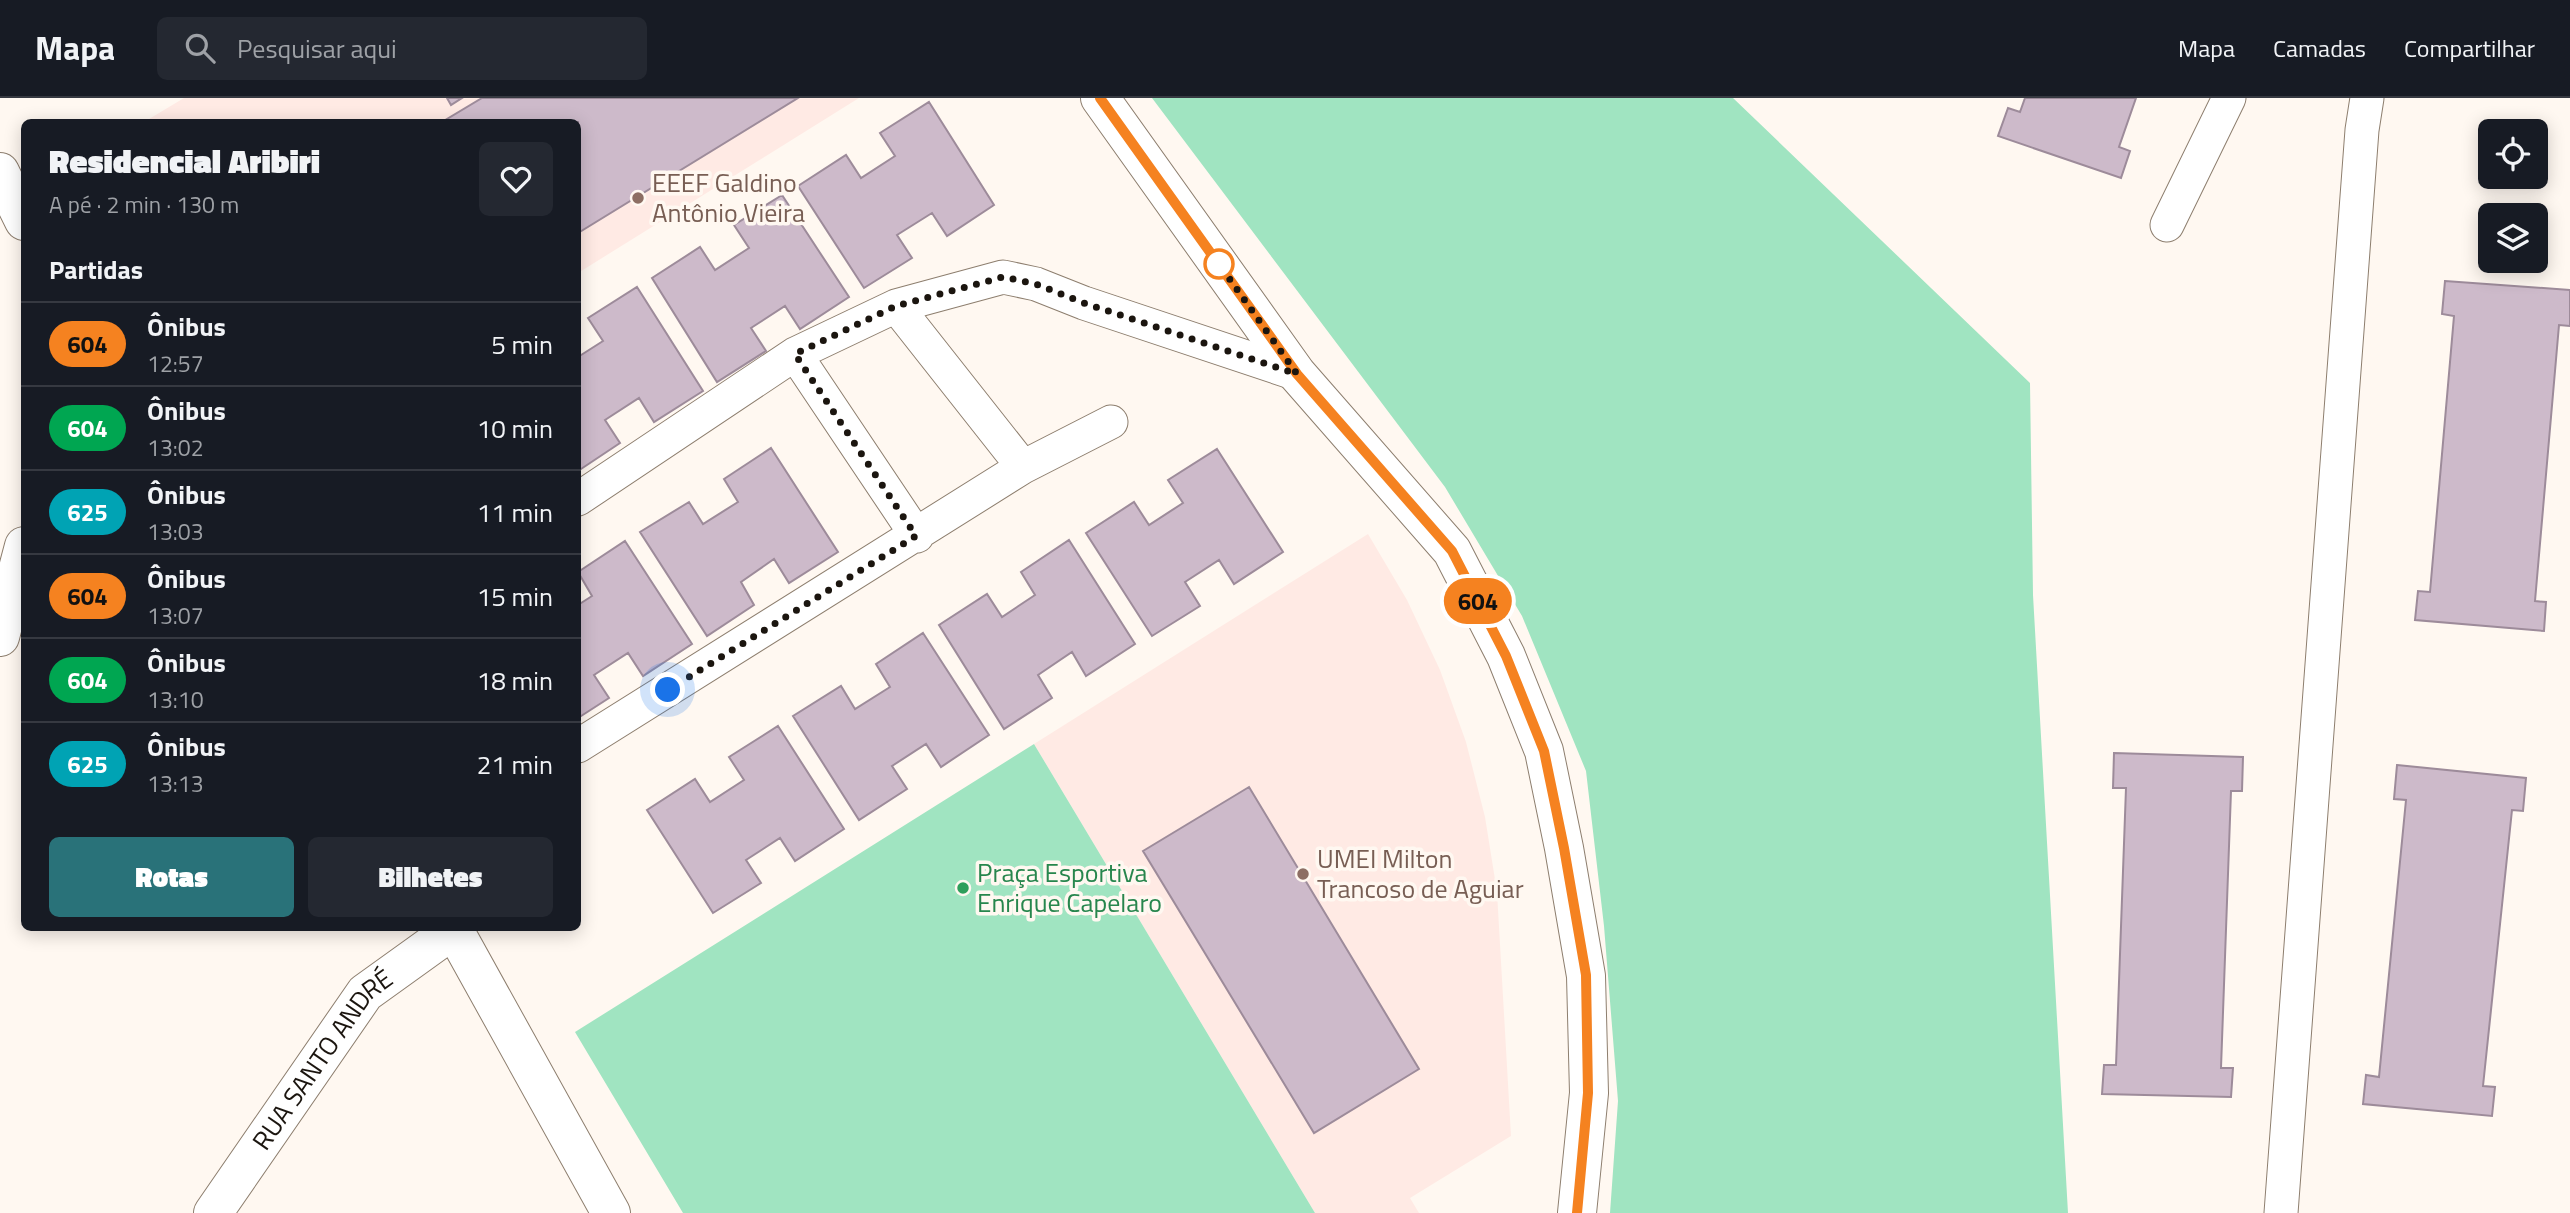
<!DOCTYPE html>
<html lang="pt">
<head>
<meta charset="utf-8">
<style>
  :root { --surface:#171b24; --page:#242831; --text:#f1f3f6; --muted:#9ea1a6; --line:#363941; --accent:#297279 }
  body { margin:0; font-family:"Titillium Web",sans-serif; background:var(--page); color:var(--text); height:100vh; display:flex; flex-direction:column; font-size:26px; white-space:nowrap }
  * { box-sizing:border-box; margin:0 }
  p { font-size:23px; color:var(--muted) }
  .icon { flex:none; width:38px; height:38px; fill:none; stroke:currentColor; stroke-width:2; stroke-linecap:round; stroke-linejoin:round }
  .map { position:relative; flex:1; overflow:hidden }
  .sheet { position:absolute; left:21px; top:21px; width:560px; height:812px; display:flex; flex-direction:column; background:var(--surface); border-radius:10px; box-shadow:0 4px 18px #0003 }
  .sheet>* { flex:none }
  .badge { padding:0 14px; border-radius:23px; font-size:24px; line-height:46px }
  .fabs { position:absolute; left:2478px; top:21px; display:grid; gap:14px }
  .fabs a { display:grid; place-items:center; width:70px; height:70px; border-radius:10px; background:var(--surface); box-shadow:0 4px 18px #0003; font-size:35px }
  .you { position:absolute; width:35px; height:35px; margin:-18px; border:5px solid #fff; border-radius:50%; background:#1a73e8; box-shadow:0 0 0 10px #1a73e833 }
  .map>.badge { position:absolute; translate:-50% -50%; box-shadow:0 0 0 4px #fff }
  h2 { padding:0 28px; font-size:26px; line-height:63px }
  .round { display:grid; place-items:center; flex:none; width:74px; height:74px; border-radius:10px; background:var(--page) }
  .headline { display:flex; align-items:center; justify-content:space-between; height:119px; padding:0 28px }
  h1 { font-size:33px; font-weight:800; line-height:52px }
  .action { display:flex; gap:14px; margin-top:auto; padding:14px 28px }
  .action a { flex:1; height:80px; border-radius:10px; background:var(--accent); color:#fff; font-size:28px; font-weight:800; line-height:80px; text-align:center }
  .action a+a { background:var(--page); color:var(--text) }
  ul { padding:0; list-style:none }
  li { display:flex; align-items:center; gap:21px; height:84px; padding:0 28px; border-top:2px solid var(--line) }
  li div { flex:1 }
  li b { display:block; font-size:26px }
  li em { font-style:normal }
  li .badge { min-width:77px; font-weight:700; text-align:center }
  header { display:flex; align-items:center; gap:42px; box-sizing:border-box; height:98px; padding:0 35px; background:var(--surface); border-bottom:2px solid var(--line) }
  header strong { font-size:33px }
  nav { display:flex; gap:38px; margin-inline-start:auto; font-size:24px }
  .search { width:490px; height:63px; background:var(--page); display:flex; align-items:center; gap:18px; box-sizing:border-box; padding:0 24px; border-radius:10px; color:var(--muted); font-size:26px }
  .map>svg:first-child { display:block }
  .education { fill:#ffeae4 }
  .green { fill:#a0e4c1 }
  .building { fill:#cdbaca; stroke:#9d8b9a; stroke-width:2 }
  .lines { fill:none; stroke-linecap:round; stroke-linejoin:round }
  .service-casing { stroke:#8d7e6e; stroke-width:35 }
  .minor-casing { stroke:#8d7e6e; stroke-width:40 }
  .tertiary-casing { stroke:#8d7e6e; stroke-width:40 }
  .service { stroke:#fff; stroke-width:33 }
  .minor { stroke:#fff; stroke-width:38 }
  .tertiary { stroke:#fff; stroke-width:38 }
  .line-casing { stroke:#fff; stroke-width:16 }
  .line { stroke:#f58220; stroke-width:10 }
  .walk { stroke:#1b150f; stroke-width:7; stroke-dasharray:0 12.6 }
  .education-dot { fill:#8d6e63; stroke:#fff8f1; stroke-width:2.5 }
  .stop-dot { fill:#fff; stroke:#f58220; stroke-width:3.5 }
  .leisure-dot { fill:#2e9e5b; stroke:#fff8f1; stroke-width:2.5 }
  .labels { text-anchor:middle; stroke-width:7; stroke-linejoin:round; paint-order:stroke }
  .education-label { font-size:26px; fill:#785e54; stroke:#fff8f1; text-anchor:start }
  .leisure-label { font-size:26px; fill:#27864d; stroke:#fff8f1; text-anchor:start }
  .street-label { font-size:26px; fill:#1b150f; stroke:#fff8f1 }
</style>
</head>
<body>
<header>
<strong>Mapa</strong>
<div class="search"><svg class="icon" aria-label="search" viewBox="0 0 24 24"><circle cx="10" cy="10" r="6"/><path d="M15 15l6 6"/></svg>Pesquisar aqui</div>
<nav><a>Mapa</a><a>Camadas</a><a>Compartilhar</a></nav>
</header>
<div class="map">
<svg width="2570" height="1115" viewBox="0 0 2570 1115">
  <rect width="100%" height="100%" fill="#fff8f1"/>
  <!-- education -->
  <path class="education" d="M184 0H859L578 175V24H144Z
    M1368 436 1407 502 1440 572 1466 644 1485 719 1497 794 1511 1038 1410 1100 1419 1115H1315L1034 646Z"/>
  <!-- green -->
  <path class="green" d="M1152 0H1733L2030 285 2033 497 2068 1115H1610L1618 1003 1604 828 1586 673 1522 518 1445 389Z
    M1034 646 1315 1115H683L575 934Z"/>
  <!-- building -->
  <path class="building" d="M447 0H462L451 7Z
    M482 0H798L578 135V24H442Z
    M2025 0H2136L2119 49 2130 53 2121 80 1998 38 2008 10 2020 14Z
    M929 4 994 107 947 138 932 115 897 137 912 160 864 190 798 88 846 57 861 80 895 58 880 35Z
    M782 97 849 199 800 231 785 208 751 230 766 253 717 284 652 180 700 149 715 172 749 150 734 127Z
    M2445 183 2570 192V228L2559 227 2535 503 2546 504 2544 533 2415 522 2418 493 2430 494 2454 218 2442 216Z
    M637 189 703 293 654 324 639 300 605 322 620 345 578 373V259L603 243 588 220Z
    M771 350 838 454 789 485 774 461 741 484 754 507 707 538 640 434 689 404 703 426 738 404 724 381Z
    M1217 351 1283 454 1234 486 1219 462 1185 484 1200 508 1152 538 1086 435 1134 404 1149 427 1183 405 1168 382Z
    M1069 442 1135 546 1086 578 1072 554 1038 577 1052 600 1004 631 939 527 987 496 1002 519 1035 497 1021 474Z
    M625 443 692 546 643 578 628 555 594 577 609 600 578 620V507L592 498 578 474Z
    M923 535 989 637 941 669 926 646 892 668 907 691 859 722 793 618 841 588 855 611 890 589 876 566Z
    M778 628 844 731 795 763 780 740 746 762 761 785 713 815 647 712 695 681 710 704 744 682 729 659Z
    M2114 655 2243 659 2242 693H2231L2221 970H2233L2231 999 2102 996 2104 967H2116L2126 690H2113Z
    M2397 667 2526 680 2523 713 2512 712 2483 988 2495 989 2492 1018 2363 1006 2366 977 2379 979 2406 702 2394 701Z
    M1249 689 1419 971 1314 1035 1143 753Z"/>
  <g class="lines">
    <defs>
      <path id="service" d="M2167 127 2229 0
        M896 208 1023 369
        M795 256 917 438
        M578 401 795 256 896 208 1003 179 1036 186 1084 205 1297 276
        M578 648 1023 369 1111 324
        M2281 1115 2362 32 2367 0"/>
      <g id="minor">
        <path d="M0 74 24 123"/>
        <path d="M0 539 24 448"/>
        <path d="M453 830 611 1115"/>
        <path id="s1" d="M213 1115 365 895 454 831"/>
      </g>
      <path id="tertiary" d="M1100 0 1297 276 1452 453 1506 558 1544 653 1564 750 1586 878 1589 995 1577 1115"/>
    </defs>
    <!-- service casing -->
    <use href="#service" class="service-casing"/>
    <!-- minor casing -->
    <use href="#minor" class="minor-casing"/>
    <!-- tertiary casing -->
    <use href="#tertiary" class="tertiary-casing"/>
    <!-- service -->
    <use href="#service" class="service"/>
    <!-- minor -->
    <use href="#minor" class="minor"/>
    <!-- tertiary -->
    <use href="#tertiary" class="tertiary"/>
  </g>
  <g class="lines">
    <defs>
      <path id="line" d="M1100 0 1297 276 1452 453 1506 558 1544 653 1564 750 1586 877 1588 995 1577 1115"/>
    </defs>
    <!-- line casing -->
    <use href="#line" class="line-casing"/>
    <!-- line -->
    <use href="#line" class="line"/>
    <!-- walk -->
    <path class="walk" d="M668 592 916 438 795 256 896 208 1003 179 1036 186 1084 205 1297 276 1219 166"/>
  </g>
  <!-- markers -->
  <g class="education-dot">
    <circle cx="638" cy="100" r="7"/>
    <circle cx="1303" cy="776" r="7"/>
  </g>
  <circle class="stop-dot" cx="1219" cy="166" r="14"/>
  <circle class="leisure-dot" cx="963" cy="790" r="7"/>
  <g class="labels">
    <!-- education labels -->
    <g class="education-label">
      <text x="652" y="94">EEEF Galdino<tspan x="652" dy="30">Antônio Vieira</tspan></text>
      <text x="1317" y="770">UMEI Milton<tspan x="1317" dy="30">Trancoso de Aguiar</tspan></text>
    </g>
    <!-- leisure labels -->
    <g class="leisure-label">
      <text x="977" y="784">Praça Esportiva<tspan x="977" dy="30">Enrique Capelaro</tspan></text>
    </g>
    <!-- street labels -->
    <g class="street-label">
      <text dy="9" stroke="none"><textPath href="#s1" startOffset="189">RUA SANTO ANDRÉ</textPath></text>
    </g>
  </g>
</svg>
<div class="fabs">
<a><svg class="icon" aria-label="locate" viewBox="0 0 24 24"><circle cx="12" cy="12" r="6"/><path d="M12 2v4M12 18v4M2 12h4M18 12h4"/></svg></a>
<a><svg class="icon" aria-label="layers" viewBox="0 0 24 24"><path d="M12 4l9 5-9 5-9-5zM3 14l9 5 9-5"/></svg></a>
</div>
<div class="you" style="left:668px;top:592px"></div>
<b class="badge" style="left:1478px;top:503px;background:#f58220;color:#111">604</b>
<section class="sheet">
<div class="headline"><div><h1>Residencial Aribiri</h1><p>A pé · 2 min · 130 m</p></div><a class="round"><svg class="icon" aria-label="heart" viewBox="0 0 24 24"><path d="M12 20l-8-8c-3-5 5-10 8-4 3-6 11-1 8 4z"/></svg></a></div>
<h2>Partidas</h2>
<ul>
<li><span class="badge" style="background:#f58220;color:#111">604</span><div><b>Ônibus</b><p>12:57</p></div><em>5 min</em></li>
<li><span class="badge" style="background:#00a651;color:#fff">604</span><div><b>Ônibus</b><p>13:02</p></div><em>10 min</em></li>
<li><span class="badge" style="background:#00a3b4;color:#fff">625</span><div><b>Ônibus</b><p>13:03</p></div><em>11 min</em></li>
<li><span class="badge" style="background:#f58220;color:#111">604</span><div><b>Ônibus</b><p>13:07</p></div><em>15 min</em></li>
<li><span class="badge" style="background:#00a651;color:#fff">604</span><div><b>Ônibus</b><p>13:10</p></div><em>18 min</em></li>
<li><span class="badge" style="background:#00a3b4;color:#fff">625</span><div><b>Ônibus</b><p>13:13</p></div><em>21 min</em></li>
</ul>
<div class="action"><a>Rotas</a><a>Bilhetes</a></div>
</section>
</div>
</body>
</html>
